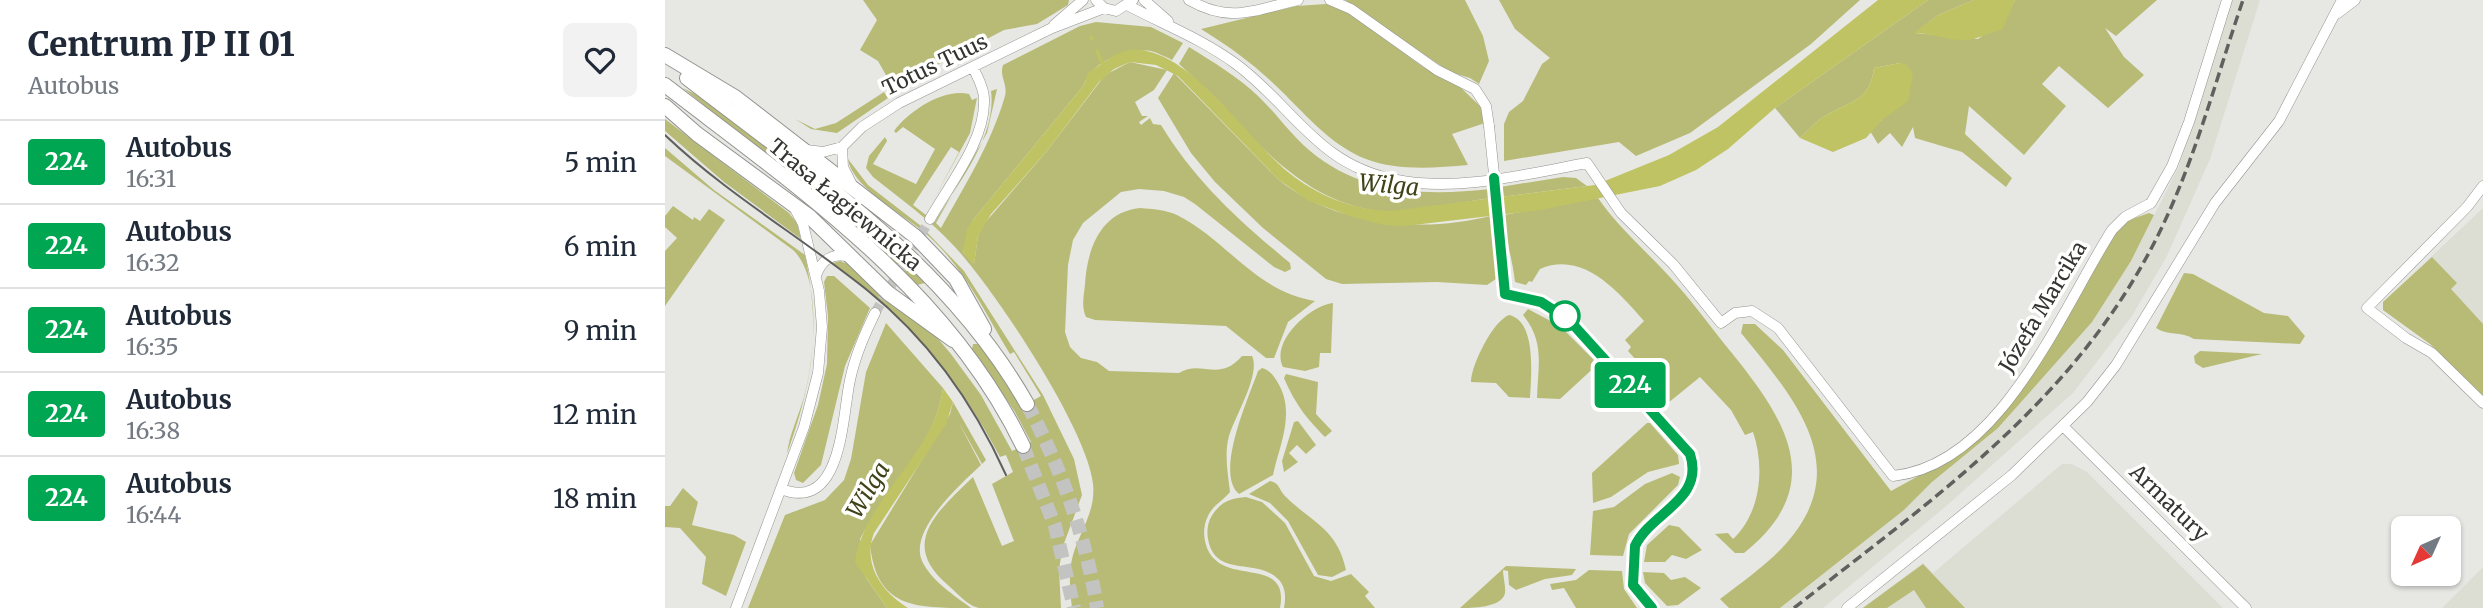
<!DOCTYPE html>
<html lang="pl">
<head>
<meta charset="utf-8">
<style>
  :root { --surface:#fff; --page:#f2f2f3; --text:#1f2937; --muted:#747a83; --line:#e0e1e3 }
  body { margin:0; font-family:Merriweather,serif; background:var(--page); color:var(--text); height:100vh; display:flex; flex-direction:column; font-size:26px; white-space:nowrap }
  * { box-sizing:border-box; margin:0 }
  p { font-size:23px; color:var(--muted) }
  .icon { flex:none; width:38px; height:38px; fill:none; stroke:currentColor; stroke-width:2; stroke-linecap:round; stroke-linejoin:round }
  .map { position:relative; flex:1; overflow:hidden }
  .sheet { display:flex; flex-direction:column; background:var(--surface); width:665px }
  .sheet>* { flex:none }
  .badge { padding:0 14px; border-radius:5px; font-size:24px; line-height:46px }
  .needle { width:46px; rotate:225deg }
  .buttons { position:absolute; left:1726px; top:516px; display:grid; gap:14px }
  .buttons a { display:grid; place-items:center; width:70px; height:70px; border-radius:10px; background:var(--surface); box-shadow:0 2px 5px #0004; font-size:35px }
  .map>.badge { position:absolute; translate:-50% -50%; box-shadow:0 0 0 4px #fff }
  .round { display:grid; place-items:center; flex:none; width:74px; height:74px; border-radius:10px; background:var(--page) }
  .summary { display:flex; align-items:center; justify-content:space-between; height:119px; padding:0 28px }
  h1 { font-size:33px; font-weight:800; line-height:52px }
  ul { padding:0; list-style:none }
  li { display:flex; align-items:center; gap:21px; height:84px; padding:0 28px; border-top:2px solid var(--line) }
  li div { flex:1 }
  li b { display:block; font-size:26px }
  li em { font-style:normal }
  li .badge { min-width:77px; font-weight:700; text-align:center }
  main { display:flex; flex:1; min-height:0 }
  .map>svg:first-child { display:block }
  .built { fill:#ddded3 }
  .green { fill:#b8bb76 }
  .water { fill:#bfc363 }
  .lines { fill:none; stroke-linecap:round; stroke-linejoin:round }
  .stream { stroke:#bfc363; stroke-width:3.5 }
  .street-tunnel { stroke:#c3c4c1; stroke-width:10; stroke-dasharray:10 5; stroke-linecap:butt }
  .secondary-tunnel { stroke:#c3c4c1; stroke-width:14; stroke-dasharray:14 7; stroke-linecap:butt }
  .street-casing { stroke:#939490; stroke-width:11 }
  .secondary-casing { stroke:#939490; stroke-width:16 }
  .street { stroke:#fff; stroke-width:10 }
  .secondary { stroke:#fff; stroke-width:14 }
  .tram { stroke:#60605e; stroke-width:2 }
  .rail { stroke:#60605e; stroke-width:3.5; stroke-dasharray:10 5; stroke-linecap:butt }
  .street-bridge-casing { stroke:#939490; stroke-width:11; stroke-linecap:butt }
  .street-bridge { stroke:#fff; stroke-width:10 }
  .line-casing { stroke:#fff; stroke-width:16 }
  .line { stroke:#00a651; stroke-width:10 }
  .stop-dot { fill:#fff; stroke:#00a651; stroke-width:3.5 }
  .labels { text-anchor:middle; stroke-width:7; stroke-linejoin:round; paint-order:stroke }
  .street-label { font-size:21px; fill:#343433; stroke:#fffffe }
  .water-label { font-size:23px; font-style:italic; fill:#404219; stroke:#fffffe }
</style>
</head>
<body>
<main>
<section class="sheet">
<div class="summary"><div><h1>Centrum JP II 01</h1><p>Autobus</p></div><a class="round"><svg class="icon" aria-label="heart" viewBox="0 0 24 24"><path d="M12 20l-8-8c-3-5 5-10 8-4 3-6 11-1 8 4z"/></svg></a></div>
<ul>
<li><span class="badge" style="background:#00a651;color:#fff">224</span><div><b>Autobus</b><p>16:31</p></div><em>5 min</em></li>
<li><span class="badge" style="background:#00a651;color:#fff">224</span><div><b>Autobus</b><p>16:32</p></div><em>6 min</em></li>
<li><span class="badge" style="background:#00a651;color:#fff">224</span><div><b>Autobus</b><p>16:35</p></div><em>9 min</em></li>
<li><span class="badge" style="background:#00a651;color:#fff">224</span><div><b>Autobus</b><p>16:38</p></div><em>12 min</em></li>
<li><span class="badge" style="background:#00a651;color:#fff">224</span><div><b>Autobus</b><p>16:44</p></div><em>18 min</em></li>
</ul>
</section>
<div class="map">
<svg width="1818" height="608" viewBox="0 0 1818 608">
  <rect width="100%" height="100%" fill="#e7e8e4"/>
  <!-- built -->
  <path class="built" d="M1567 0H1595L1545 159 1502 256 1467 316 1408 393 1279 508 1158 608H1115L1239 510 1267 482 1339 422 1466 261 1514 166Z
    M1818 208V396L1765 344 1718 310V302Z
    M1397 464H1407L1422 472 1558 608H1197L1258 563 1268 573Z
    M1818 567V608H1777Z"/>
  <!-- green -->
  <path class="green" d="M198 0H404L403 5 372 24 339 30 255 74 254 72 245 76 248 84 230 91 213 61 195 50 212 20Z
    M680 0H800L818 36 824 61 814 84 805 78 785 72Z
    M834 0H1195L1146 44 1025 133 971 156 954 142 839 161V124L844 112 858 101 877 64 885 58 850 29Z
    M1263 0H1309L1273 15 1250 33 1313 39 1340 19 1350 0H1492L1451 36 1440 28 1459 57 1479 75 1443 108 1394 66 1377 84 1401 106 1359 155 1304 106 1300 134 1347 178 1341 187 1297 152 1250 138 1248 127 1237 147 1225 133 1213 144 1205 131 1217 120 1235 63 1209 68C1205 101 1186 101 1160 116 1151 121 1143 131 1135 138L1110 108Z
    M661 4 678 9 758 67 794 86 816 107 820 123 787 134 803 165C769 168 732 171 701 159 664 145 637 110 609 84 586 62 562 45 536 29L631 6Z
    M431 22 486 27 518 43 507 60C501 57 493 53 486 51 463 48 425 62 419 85L308 220 298 252 309 264 313 236 318 225 382 151 440 75 465 62 502 70 489 90 470 102 477 116H483L474 122 476 125 485 118 488 124 496 125C530 181 575 222 625 263L626 269 620 272 609 267 530 204 519 197 499 191 474 189 456 192 418 223 408 240 403 265 400 332 405 347 416 358 432 362 444 371 514 373C536 359 554 383 577 356H587C596 374 570 416 564 436 559 454 563 474 565 492 558 501 548 505 543 516 538 526 538 537 542 548 558 588 625 554 615 608H407C405 590 403 573 408 555 415 531 431 511 428 484 423 430 328 287 289 246 265 220 236 199 208 177L201 168 204 156 220 137 222 141 208 164 251 184 270 149 238 127 231 133 229 131C244 111 278 88 304 94L307 100 312 98 305 133 269 199 294 152 286 147 248 205 270 222C292 184 332 137 326 91L332 89 322 133 271 223 276 228C300 185 326 144 340 96 343 84 334 76 338 65L415 26Z
    M524 47C548 62 572 76 593 96 611 113 625 134 644 150 697 195 760 196 826 189L827 198C795 202 744 214 714 211 624 200 577 119 514 64Z
    M509 73 613 179C669 226 759 234 829 215L831 279 822 285 772 282 677 284 661 279 598 228 550 182 526 153 493 98Z
    M18 88 34 96C71 125 249 254 260 283L252 285 216 250Z
    M219 92 223 98 172 133 146 129 130 119 150 129 171 123Z
    M0 119 124 213 132 223 136 239 59 182 0 131Z
    M0 148 49 190 140 255C156 332 148 380 122 454 124 435 134 415 139 397 149 361 158 278 128 250L0 156Z
    M183 159 203 185 256 226 299 271 378 395 409 459 417 495 398 546 394 569 396 608C370 608 341 608 315 608 304 607 292 593 284 586 233 544 272 512 308 477L337 546 349 541 327 484 348 472 341 455 335 457C293 377 241 316 168 263L175 261 186 265 269 334 286 354 316 395 347 451 366 442 350 412 307 349 308 344H315L356 407 376 396 349 352 345 354C318 310 299 266 259 232 238 215 186 186 183 159Z
    M898 177 911 178 922 186 836 197 835 187Z
    M933 198C955 230 986 255 1012 285 1031 306 1048 330 1066 352 1121 420 1164 485 1079 553H1070L1050 534 1063 533 1068 539C1096 513 1100 467 1088 432L1080 435 1066 410 1035 377 1003 403 968 365 972 361 963 351 966 347 960 340 979 321C954 293 919 250 875 269L867 282 864 281 861 285 850 282C847 257 841 241 839 215Z
    M8 206 28 220 29 217 35 221 44 209 60 220 0 306V251L12 238 0 227V216Z
    M475 208C488 209 501 210 512 215 562 240 591 292 650 301L623 322 609 358H601L561 326 430 320 421 317C416 306 419 296 420 284 422 250 435 212 475 208Z
    M1484 213 1489 215 1466 261 1427 322 1333 428 1267 482 1239 510 1115 608H1064L1055 599C1076 583 1099 567 1117 548 1193 468 1129 398 1076 333L1078 324H1090L1118 350 1226 491 1288 457 1354 393 1451 230 1464 220Z
    M1767 257 1792 283 1786 289 1818 324V396L1765 344 1718 310V302Z
    M1519 273 1528 274 1599 313 1623 316 1640 336 1635 344 1529 339C1516 331 1503 336 1491 328Z
    M162 276H169L205 308 180 366 156 465 138 483 131 480 129 473 153 405 162 364 163 316 159 282Z
    M668 303 666 353H655L654 367 640 371 618 367C605 342 644 306 668 303Z
    M863 309 895 326 933 364 895 399 872 398C873 365 880 342 858 315Z
    M844 315C872 321 866 377 865 398L844 397 831 383 806 382C806 365 828 321 844 315Z
    M221 323 278 388C271 445 220 489 195 539L201 578 222 608H83L120 515 160 500 179 480 186 459 201 372Z
    M1535 351 1597 354 1538 368 1530 363 1529 356Z
    M597 368C605 370 609 376 613 383 631 413 614 446 608 475L574 494C549 473 584 397 593 371Z
    M621 374 653 382 651 414 667 431 660 437C642 419 630 404 619 378Z
    M288 402 321 460 317 464 293 421 316 465C296 484 241 532 258 563 268 582 289 595 306 608 249 608 212 608 205 545L285 414Z
    M633 421 651 445 641 454 632 445 624 453 633 462 619 472 617 461 629 422Z
    M982 423H985L1013 455 1014 464 983 472 946 497 928 503 927 473Z
    M1007 473 1015 477 1013 485 964 534 958 556 925 555 928 511 949 507 980 484Z
    M605 481C615 483 614 490 620 496 647 523 672 528 681 570L667 577 653 575 623 521 605 503 584 494Z
    M18 488 33 502 27 525 69 535 81 542 61 596 37 584 41 557 15 528 0 527V506H5Z
    M581 497 597 502 620 523 649 576 666 581 686 574 704 592 700 596 710 608H619C621 597 621 586 612 578 591 558 550 578 543 539 541 528 544 517 552 509 559 500 570 498 581 497Z
    M1004 525 1014 527 1037 550 1021 559 1007 555 1000 562H979L982 545Z
    M1258 564 1300 608H1261L1249 590 1222 608H1198Z
    M841 566 911 569 907 575 880 579 851 590 844 585 843 571 838 570C838 577 841 587 840 593 837 608 806 608 795 608Z
    M924 570 957 571 959 589 972 608H911L899 588 887 590 885 584 911 580Z
    M978 572 999 573 1006 580 1020 577 1036 588 1013 605 1002 606 980 583Z"/>
  <!-- water -->
  <path class="water" d="M1213 0H1263L1110 108 1063 149 1031 170 995 186 875 210 740 226 719 225 685 216 642 200 613 179 513 76 491 65 465 62 449 69 434 82 382 151 326 214 313 236 309 265 298 252 302 229 308 220 419 85 423 73C436 65 450 52 465 50 522 44 582 139 623 172 651 195 690 211 727 211L930 185 1004 155 1053 127Z
    M1309 0H1350L1337 30C1323 32 1314 40 1299 40 1283 41 1266 33 1249 33L1273 15Z
    M1235 63 1241 64 1248 74 1243 101 1217 120 1201 138 1168 152 1135 138C1143 131 1151 121 1160 116 1186 101 1205 101 1209 68Z
    M278 388 288 402 281 424 209 533C197 564 217 592 243 608H222L190 562C199 498 270 455 278 388Z"/>
  <g class="lines">
    <!-- stream -->
    <path class="stream" d="M426 37 427 39
      M432 51 439 68"/>
    <!-- street-tunnel -->
    <path class="street-tunnel" d="M210 313 265 219"/>
    <!-- secondary-tunnel -->
    <path class="secondary-tunnel" d="M362 404C396 468 421 536 432 608
      M358 446 390 526 409 608"/>
    <defs>
      <path id="street" d="M431 0 439 8 451 11 468 0
        M479 0 503 21
        M524 0C566 24 589 10 633 0
        M665 0 686 9 772 70 810 89 821 106 824 126
        M464 6C500 25 537 39 571 64 629 107 653 166 732 180 793 192 861 174 922 163L956 213 1008 264 1056 323 1070 313 1087 311 1113 328 1228 476C1336 465 1396 310 1447 230L1460 217 1486 203 1507 166 1524 122 1562 0
        M1673 13 1690 0
        M389 25 418 0
        M177 147 178 167 186 183
        M141 150 158 152 177 147 197 127 234 103 387 28 439 8
        M1818 186 1802 207 1702 308 1741 338 1767 353 1818 403
        M265 219C284 185 321 140 319 99 319 87 312 77 308 67
        M837 251 840 294
        M151 276C156 260 168 252 185 257
        M1399 427 1581 608
        M116 489C178 513 177 416 185 380 190 356 199 335 210 313
        M71 608 139 427 153 373 157 327 154 291 138 224 131 211
        M1182 608 1347 475 1422 402 1451 365 1550 203 1614 121 1677 0"/>
      <path id="secondary" d="M0 55 70 97 251 237 291 279 319 329
        M22 78C146 174 283 264 362 404
        M0 85C135 189 282 288 358 446
        M0 106 32 134 145 217 223 293 288 340"/>
    </defs>
    <!-- street casing -->
    <use href="#street" class="street-casing"/>
    <!-- secondary casing -->
    <use href="#secondary" class="secondary-casing"/>
    <!-- street -->
    <use href="#street" class="street"/>
    <!-- secondary -->
    <use href="#secondary" class="secondary"/>
    <!-- tram -->
    <path class="tram" d="M0 135C62 194 136 237 202 290 263 339 309 404 341 475"/>
    <!-- rail -->
    <path class="rail" d="M1129 608C1273 495 1417 396 1498 225 1532 153 1552 76 1578 0"/>
    <defs>
      <path id="street-bridge" d="M824 126 837 251"/>
    </defs>
    <!-- street-bridge casing -->
    <use href="#street-bridge" class="street-bridge-casing"/>
    <!-- street-bridge -->
    <use href="#street-bridge" class="street-bridge"/>
  </g>
  <g class="lines">
    <defs>
      <path id="line" d="M829 178 840 294 876 302 904 320 1025 454C1040 500 986 512 970 546L968 585 987 608"/>
    </defs>
    <!-- line casing -->
    <use href="#line" class="line-casing"/>
    <!-- line -->
    <use href="#line" class="line"/>
  </g>
  <!-- markers -->
  <circle class="stop-dot" cx="900" cy="316" r="14"/>
  <g class="labels">
    <!-- street labels -->
    <g class="street-label">
      <text transform="translate(270 65) rotate(-26)" y="7">Totus Tuus</text>
      <text transform="translate(180 205) rotate(40)" y="7">Trasa Łagiewnicka</text>
      <text transform="translate(1378 307) rotate(-59)" y="7">Józefa Marcika</text>
      <text transform="translate(1504 503) rotate(44)" y="7">Armatury</text>
    </g>
    <!-- water labels -->
    <g class="water-label">
      <text transform="translate(724 185) rotate(5)" y="8">Wilga</text>
      <text transform="translate(203 490) rotate(-59)" y="8">Wilga</text>
    </g>
  </g>
</svg>
<div class="buttons">
<a><svg class="needle" viewBox="-14 -14 28 28"><path d="M0-13l5 13h-10z" fill="#e53935"/><path d="M0 13l5-13h-10z" fill="#747a83"/></svg></a>
</div>
<b class="badge" style="left:965px;top:385px;background:#00a651;color:#fff">224</b>
</div>
</main>
</body>
</html>
